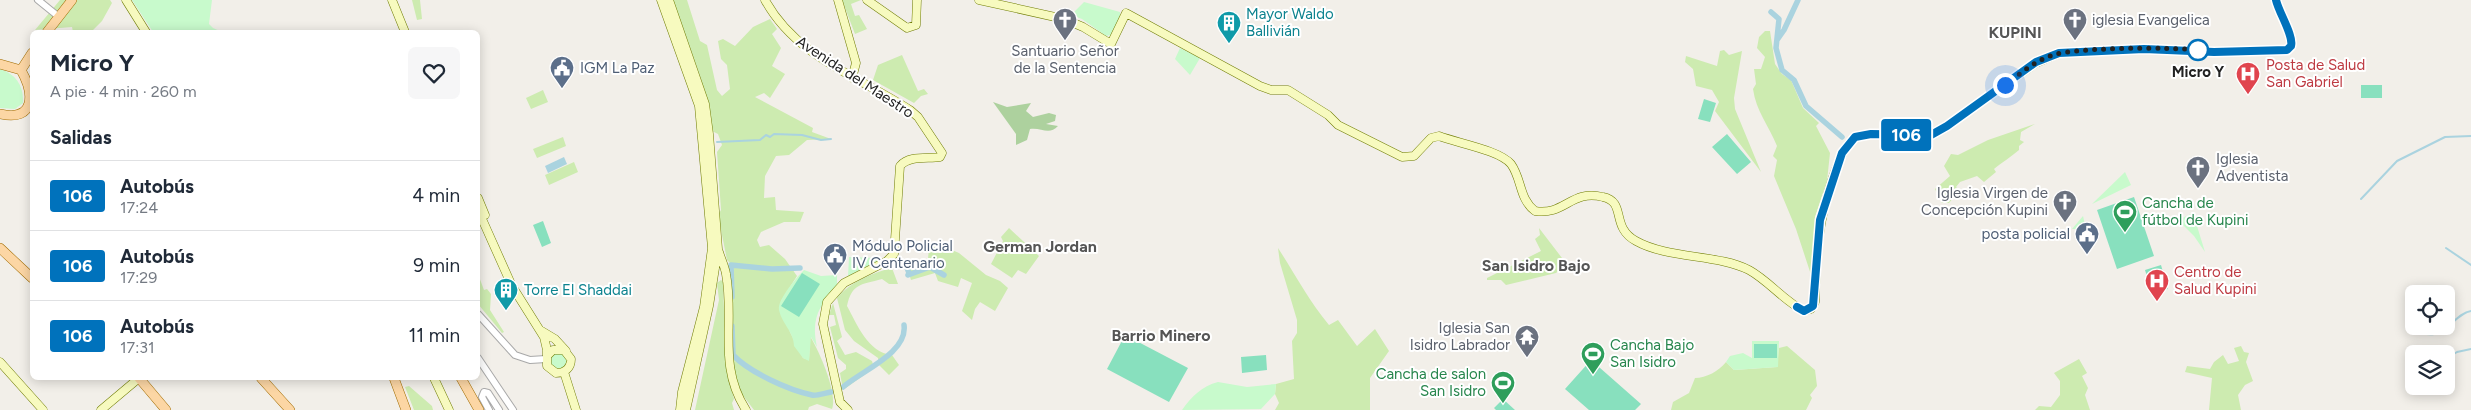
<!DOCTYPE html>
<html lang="es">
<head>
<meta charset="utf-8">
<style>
  :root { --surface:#fff; --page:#f6f6f7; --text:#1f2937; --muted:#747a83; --line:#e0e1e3 }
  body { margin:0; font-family:Figtree,sans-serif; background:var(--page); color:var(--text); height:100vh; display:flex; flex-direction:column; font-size:19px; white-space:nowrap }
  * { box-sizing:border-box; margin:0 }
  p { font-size:16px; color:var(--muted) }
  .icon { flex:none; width:28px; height:28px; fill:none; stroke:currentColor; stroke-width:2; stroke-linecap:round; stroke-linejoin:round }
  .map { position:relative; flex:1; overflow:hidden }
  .sheet { position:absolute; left:30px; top:30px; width:450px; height:350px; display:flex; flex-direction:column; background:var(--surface); border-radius:8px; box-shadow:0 2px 12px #0003 }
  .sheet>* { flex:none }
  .badge { padding:0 10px; border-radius:4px; font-size:18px; line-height:32px }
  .tools { position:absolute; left:2405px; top:285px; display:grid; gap:10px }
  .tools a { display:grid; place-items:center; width:50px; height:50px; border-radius:8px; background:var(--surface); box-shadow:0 2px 12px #0003; font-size:25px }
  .you { position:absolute; width:25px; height:25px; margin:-12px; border:4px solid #fff; border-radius:50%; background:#1a73e8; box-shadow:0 0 0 8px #1a73e833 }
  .map>.badge { position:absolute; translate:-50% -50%; box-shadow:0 0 0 2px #fff }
  h2 { padding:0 20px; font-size:19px; line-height:45px }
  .round { display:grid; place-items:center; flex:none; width:52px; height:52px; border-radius:8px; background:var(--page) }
  .summary { display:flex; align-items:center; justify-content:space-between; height:85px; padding:0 20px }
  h1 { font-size:24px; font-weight:700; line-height:38px }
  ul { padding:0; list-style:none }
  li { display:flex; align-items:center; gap:15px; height:70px; padding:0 20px; border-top:1px solid var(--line) }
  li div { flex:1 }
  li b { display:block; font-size:19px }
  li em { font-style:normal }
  li .badge { min-width:55px; font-weight:700; text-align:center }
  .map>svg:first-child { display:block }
  .grass { fill:#cdebb0 }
  .forest { fill:#add19e }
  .park { fill:#c8facc }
  .pitch { fill:#88e0be }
  .water { fill:#aad3df }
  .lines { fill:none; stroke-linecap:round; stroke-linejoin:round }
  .stream { stroke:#aad3df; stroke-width:2 }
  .canal { stroke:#aad3df; stroke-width:5.5 }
  .tertiary-casing { stroke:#a9a9a9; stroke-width:8 }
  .secondary-casing { stroke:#707d05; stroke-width:9 }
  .primary-casing { stroke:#a06b00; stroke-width:10 }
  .tertiary { stroke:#fff; stroke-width:6 }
  .secondary { stroke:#f7fabf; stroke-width:8 }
  .primary { stroke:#fcd6a4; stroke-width:9 }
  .line-casing { stroke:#fff; stroke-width:11 }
  .line { stroke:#0072bc; stroke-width:8 }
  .walk { stroke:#222; stroke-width:5; stroke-dasharray:0 9 }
  .stop-dot { fill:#fff; stroke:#0072bc; stroke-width:2.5 }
  .labels { text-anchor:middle; stroke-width:4; stroke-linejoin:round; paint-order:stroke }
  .culture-label { font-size:15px; fill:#0d838f; stroke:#fff; text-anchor:start }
  .worship-label { font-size:15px; fill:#5b616d; stroke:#fff; text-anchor:start }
  .health-label { font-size:15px; fill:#be3a42; stroke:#fff; text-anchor:start }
  .service-label { font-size:15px; fill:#4e5e75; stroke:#fff; text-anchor:start }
  .stop-label { font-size:15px; font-weight:bold; fill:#222; stroke:#fff }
  .street-label { font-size:15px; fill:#222; stroke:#fff }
  .leisure-label { font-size:15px; fill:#27864d; stroke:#fff; text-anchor:start }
  .neighbourhood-label { font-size:16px; font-weight:bold; fill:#555; stroke:#fff }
</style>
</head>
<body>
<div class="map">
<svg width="2471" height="410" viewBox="0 0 2471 410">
  <rect width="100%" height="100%" fill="#f2efe9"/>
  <!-- grass -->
  <path class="grass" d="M60 0H110L112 3 102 21 91 32H73L72 27 35 30Z
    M412 0H420L422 19 417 20Z
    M673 0H687L700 41 707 45 717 90 722 96 730 89 727 65 721 59 718 41 723 39 735 46 753 27 770 19 777 29 772 34 781 48 772 66 785 74 770 98 764 93 755 97 813 128 812 132 831 139 807 140 789 155 776 156 765 176 764 198 775 197 776 210 804 212 800 222H784L761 232 757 240 760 247 769 245 785 259 797 276 781 301 790 332 803 358 809 360 810 336C819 351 838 393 832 409L817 404 809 407 808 410H754L738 389 734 375 732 274 734 267 727 260 718 215 721 210 717 152 722 145 718 134 712 131 701 79Z
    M842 0H861L851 4 855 16 859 15 867 29 855 34Z
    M1765 31H1770L1775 64 1782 74 1791 80 1803 108 1819 123 1816 126 1830 153 1827 181 1815 217V287L1796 229 1774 176 1777 160 1773 156 1777 146C1769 126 1756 111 1753 89L1756 84 1754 69H1761L1765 57 1757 48 1759 37Z
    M1724 50 1729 55 1742 51 1734 98 1735 109 1761 172 1715 111 1719 102 1712 90 1696 86 1693 69 1685 62 1686 56 1717 66 1720 51Z
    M902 55 918 91 924 89 928 94 921 96 914 103 873 80 878 65Z
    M543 90 548 102 531 109 526 98Z
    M2035 124 2021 132 2020 140 2024 142 2019 146V150C2011 157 2001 163 1994 169L1996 172 1984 182 1977 176 1960 182 1956 187 1958 189 1951 193 1953 198 1949 203H1942L1935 189 1950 176 1944 166 1951 154 1958 155 1988 140Z
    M563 137 566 146 537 158 533 149Z
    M574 162 578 172 549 185 545 175Z
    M1009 228 1039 256 1026 274 1018 270 1012 278 991 264 1003 241 1001 237Z
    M1539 228 1562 258 1563 266 1556 273 1506 285 1501 280H1487V278L1541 251 1535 239 1540 235Z
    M929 247H935L937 253 952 250 959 253 986 275 1000 281 1008 288 995 311 980 302 975 309 972 320 962 311 972 283 961 278 958 287 938 281 935 273 911 280 906 265 917 271 924 266 923 260 928 259Z
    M1278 248C1295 274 1309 301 1329 325L1338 320 1357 346 1375 329 1389 351 1370 378V410H1275L1279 403 1275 394 1276 384 1294 379 1292 341 1297 333V320L1280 263Z
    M892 268 898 284H889L882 279C861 285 852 283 847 306 857 324 868 353 892 355L899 365 889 375 879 365 878 358 854 341 845 330 837 298C850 282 872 273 892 268Z
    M478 274 484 290 487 289 491 294 490 310 504 332 502 333 478 304Z
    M721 280 723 282 726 366 734 399 732 403 734 410H695L719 300 717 283Z
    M833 303 842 337 837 341 845 355 856 352 872 361 874 368 843 390 840 373 846 369V365L838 358 830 327 836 325 834 315H829Z
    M1787 346 1815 370 1817 386 1810 395 1812 398 1806 410H1671L1673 402 1689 393 1695 378C1706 378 1719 371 1726 362L1734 370 1777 367 1779 348Z
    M2241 346 2244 352 2249 353 2246 362 2253 381 2245 385 2238 395 2241 410H2209L2212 378 2185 372 2187 366 2210 369 2214 362 2223 355 2228 364 2239 361 2234 348Z
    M2079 359 2087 373 2082 376 2088 388 2085 395 2090 410H2035L2039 406 2051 407 2060 395V381L2054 373Z
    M409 386 432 406 433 410H414L405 387Z"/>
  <!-- forest -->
  <path class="forest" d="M993 102 1007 107 1031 103 1026 111 1033 117 1049 113 1056 115 1055 121 1046 124 1058 126C1049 136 1041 127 1030 129L1027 140 1016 145V134Z"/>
  <!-- park -->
  <path class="park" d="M132 0H212L209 24 213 28 222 32H153Z
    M1084 2 1120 12V16L1111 35 1106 36 1082 19 1071 15Z
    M1180 48 1200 58 1190 75 1175 59Z
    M0 69C16 74 24 86 23 103L15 109 0 108Z
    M2125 172 2131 185 2092 204Z
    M2193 213 2205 252 2194 236 2178 220Z
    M2083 216 2086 229H2072Z
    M849 257 881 258V259L848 276Z
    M804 270 821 276 837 275V287C818 306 811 320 817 347L811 337 809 361 803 358 794 346C794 332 782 324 779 310 777 300 797 277 804 270Z
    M1752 341H1779L1778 367 1734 370 1726 362 1730 356 1743 353 1752 358Z
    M561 351 568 361 566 366 558 370 550 366V356Z
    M1218 382 1247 387 1276 384 1275 394 1261 409 1182 410C1191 397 1202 386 1218 382Z"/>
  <!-- pitch -->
  <path class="pitch" d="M2361 85H2382V98H2361Z
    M1704 99 1716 103 1710 122 1698 119Z
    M1727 134 1751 162 1737 174 1712 147Z
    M2134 197 2154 256 2117 269 2097 210Z
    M543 221 551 243 542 247 533 225Z
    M2161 265 2168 289 2152 293 2145 270Z
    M802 273 820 284 799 317 781 306Z
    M1125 335 1188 368 1169 402 1107 369Z
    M1754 344H1777V358H1754Z
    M1266 355 1267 370 1242 373 1241 357Z
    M1591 360 1641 404 1635 410H1589L1565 389Z
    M1503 399 1515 410H1496L1494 408Z"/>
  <!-- water -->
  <path class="water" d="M564 157 567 164 548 173 545 166Z"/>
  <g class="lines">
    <!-- stream -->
    <path class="stream" d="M717 142 760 140 766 135 770 137 774 134 802 135 821 140 831 139
      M2361 199 2397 161 2445 137 2471 136
      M2446 248 2471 265
      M2414 333C2420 333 2428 335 2434 334 2448 332 2457 313 2471 311
      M2446 359 2457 352 2471 349"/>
    <!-- canal -->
    <path class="canal" d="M1771 12 1779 19 1776 48 1782 70 1794 80 1806 106 1842 137
      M1777 40 1784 30 1798 0
      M906 265 909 273 908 275 930 267 944 275
      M732 297 731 265 772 269 800 268
      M732 326 733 355C749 372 788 390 812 395 817 396 825 393 831 392
      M843 387C861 371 908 353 904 325"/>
    <defs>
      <path id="tertiary" d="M38 0 59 17
        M478 314 515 355 530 360 546 359
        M478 358 513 410
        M489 410 482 397 484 392 488 393 499 410"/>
      <path id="secondary" d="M126 0 146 32
        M392 0 405 32
        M661 0 699 106 712 248 704 307 682 392 680 410
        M669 0 705 104 709 134 718 249 709 306 686 410
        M765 0C796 57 858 76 910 110L918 117 942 153 940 157C928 159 909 155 900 166L894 254 887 261 844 283 827 302 823 324 840 402 848 410
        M838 0 856 63 852 78
        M867 0 907 28 916 25 917 0
        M979 0 1064 19 1083 27 1111 44 1126 13 1260 86 1271 90H1288L1328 115 1338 125 1402 157 1414 156 1431 138 1439 136C1457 143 1499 150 1511 164 1522 179 1519 199 1535 211 1565 216 1571 189 1603 197 1627 202 1610 227 1636 241 1668 259 1718 254 1749 270 1769 281 1784 301 1804 311L1811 309 1815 302C1816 256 1818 221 1833 177 1839 161 1843 148 1855 137L1871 134 1931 135 1947 126 2036 63 2059 53 2144 49 2214 52 2287 50 2291 46C2294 35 2279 13 2276 0
        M478 198 485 215
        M478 210 512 286 544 337 547 350V366L556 373C565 373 571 368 571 359L564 350H553L548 355
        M719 252C721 259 725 267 726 274 735 323 717 365 746 410
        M540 330 555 339 566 351
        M0 362 43 410
        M564 372 576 410
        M434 378 449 410
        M101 410 139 378"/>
      <path id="primary" d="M47 32 72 0
        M0 64 21 70C34 93 36 122 0 114
        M21 70 32 53
        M0 248 32 278
        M139 378 166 410
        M261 378 290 410
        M394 378 406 410
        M461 378 479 410"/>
    </defs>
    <!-- tertiary casing -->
    <use href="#tertiary" class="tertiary-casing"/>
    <!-- secondary casing -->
    <use href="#secondary" class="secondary-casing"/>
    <!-- primary casing -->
    <use href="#primary" class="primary-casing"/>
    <!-- tertiary -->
    <use href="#tertiary" class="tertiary"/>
    <!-- secondary -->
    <use href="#secondary" class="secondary"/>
    <!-- primary -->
    <use href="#primary" class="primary"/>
  </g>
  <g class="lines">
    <defs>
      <path id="line" d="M1797 307 1804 311 1813 306 1820 220 1842 153 1855 137 1871 134 1931 135 1947 126 2036 62 2059 53 2144 49 2214 52 2287 50 2291 46C2294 36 2279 13 2276 0"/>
    </defs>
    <!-- line casing -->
    <use href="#line" class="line-casing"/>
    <!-- line -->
    <use href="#line" class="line"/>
    <!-- walk -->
    <path class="walk" d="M2005 85C2019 75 2033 62 2050 56 2071 47 2172 47 2198 50"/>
  </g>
  <!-- icons -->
  <defs>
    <symbol id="church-pin" viewBox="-11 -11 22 30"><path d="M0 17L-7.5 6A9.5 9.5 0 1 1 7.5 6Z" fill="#6b7280" stroke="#fff"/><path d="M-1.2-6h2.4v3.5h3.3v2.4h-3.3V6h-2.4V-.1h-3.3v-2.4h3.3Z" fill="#fff"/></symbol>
    <symbol id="building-pin" viewBox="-11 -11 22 30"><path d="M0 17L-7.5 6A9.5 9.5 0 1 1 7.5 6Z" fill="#0f9aa8" stroke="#fff"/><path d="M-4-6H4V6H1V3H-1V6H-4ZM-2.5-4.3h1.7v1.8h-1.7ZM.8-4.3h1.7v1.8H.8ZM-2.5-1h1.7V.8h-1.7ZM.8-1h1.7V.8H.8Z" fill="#fff"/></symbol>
    <symbol id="civic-pin" viewBox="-11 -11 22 30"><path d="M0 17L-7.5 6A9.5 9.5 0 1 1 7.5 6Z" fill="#5c6f8a" stroke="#fff"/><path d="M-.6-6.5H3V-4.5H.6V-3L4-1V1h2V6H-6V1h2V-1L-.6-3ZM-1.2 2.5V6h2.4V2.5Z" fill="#fff"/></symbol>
    <symbol id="hospital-pin" viewBox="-11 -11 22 30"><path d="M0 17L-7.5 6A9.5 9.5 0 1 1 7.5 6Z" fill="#e0444e" stroke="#fff"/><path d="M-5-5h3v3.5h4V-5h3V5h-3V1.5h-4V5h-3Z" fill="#fff"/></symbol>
    <symbol id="stadium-pin" viewBox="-11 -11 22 30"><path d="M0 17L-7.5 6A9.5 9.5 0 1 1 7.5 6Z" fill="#2e9e5b" stroke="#fff"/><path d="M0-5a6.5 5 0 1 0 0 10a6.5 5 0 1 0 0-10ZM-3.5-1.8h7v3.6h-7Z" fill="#fff"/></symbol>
    <symbol id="temple-pin" viewBox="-11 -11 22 30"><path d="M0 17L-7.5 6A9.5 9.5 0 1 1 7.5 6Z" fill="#6b7280" stroke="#fff"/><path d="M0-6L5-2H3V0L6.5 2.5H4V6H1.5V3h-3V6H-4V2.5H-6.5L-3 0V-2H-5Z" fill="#fff"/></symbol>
  </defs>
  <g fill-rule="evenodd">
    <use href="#church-pin" x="1051" y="6" width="28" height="38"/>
    <use href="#church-pin" x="2061" y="6" width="28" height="38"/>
    <use href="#building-pin" x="1215" y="9" width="28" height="38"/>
    <use href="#civic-pin" x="548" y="54" width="28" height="38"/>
    <use href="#hospital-pin" x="2234" y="60" width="28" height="38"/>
    <use href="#church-pin" x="2184" y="154" width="28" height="38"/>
    <use href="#church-pin" x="2051" y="188" width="28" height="38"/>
    <use href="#stadium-pin" x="2111" y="198" width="28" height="38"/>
    <use href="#civic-pin" x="2073" y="220" width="28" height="38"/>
    <use href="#civic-pin" x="821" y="241" width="28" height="38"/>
    <use href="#hospital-pin" x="2143" y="267" width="28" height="38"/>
    <use href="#building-pin" x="492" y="276" width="28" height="38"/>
    <use href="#temple-pin" x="1513" y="323" width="28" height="38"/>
    <use href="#stadium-pin" x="1579" y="340" width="28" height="38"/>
    <use href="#stadium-pin" x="1489" y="369" width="28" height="38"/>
  </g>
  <!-- markers -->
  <circle class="stop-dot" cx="2198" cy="50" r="10"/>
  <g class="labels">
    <!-- culture labels -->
    <g class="culture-label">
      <text x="1246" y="19">Mayor Waldo<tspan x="1246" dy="17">Ballivián</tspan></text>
      <text x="524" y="295">Torre El Shaddai</text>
    </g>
    <!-- worship labels -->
    <g class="worship-label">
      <text x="2092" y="25">iglesia Evangelica</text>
      <text x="1065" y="56" text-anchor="middle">Santuario Señor<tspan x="1065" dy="17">de la Sentencia</tspan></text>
      <text x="2216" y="164">Iglesia<tspan x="2216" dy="17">Adventista</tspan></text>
      <text x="2048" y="198" text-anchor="end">Iglesia Virgen de<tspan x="2048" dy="17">Concepción Kupini</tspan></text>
      <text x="1510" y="333" text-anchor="end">Iglesia San<tspan x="1510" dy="17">Isidro Labrador</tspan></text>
    </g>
    <!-- health labels -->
    <g class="health-label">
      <text x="2266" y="70">Posta de Salud<tspan x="2266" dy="17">San Gabriel</tspan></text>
      <text x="2174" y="277">Centro de<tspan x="2174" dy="17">Salud Kupini</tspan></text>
    </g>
    <!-- service labels -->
    <g class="service-label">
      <text x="580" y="73">IGM La Paz</text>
      <text x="2070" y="239" text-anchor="end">posta policial</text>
      <text x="852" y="251">Módulo Policial<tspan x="852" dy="17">IV Centenario</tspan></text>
    </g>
    <!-- stop labels -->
    <g class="stop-label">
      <text x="2198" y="77">Micro Y</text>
    </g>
    <!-- street labels -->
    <g class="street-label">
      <text transform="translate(855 77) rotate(33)" y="5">Avenida del Maestro</text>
    </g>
    <!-- leisure labels -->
    <g class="leisure-label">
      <text x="2142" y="208">Cancha de<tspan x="2142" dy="17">fútbol de Kupini</tspan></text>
      <text x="1610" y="350">Cancha Bajo<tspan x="1610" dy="17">San Isidro</tspan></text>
      <text x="1486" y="379" text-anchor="end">Cancha de salon<tspan x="1486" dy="17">San Isidro</tspan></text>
    </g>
    <!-- neighbourhood labels -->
    <g class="neighbourhood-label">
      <text x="2015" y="38">KUPINI</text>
      <text x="1040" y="252">German Jordan</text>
      <text x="1536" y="271">San Isidro Bajo</text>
      <text x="1161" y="341">Barrio Minero</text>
    </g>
  </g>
</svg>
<div class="tools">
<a><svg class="icon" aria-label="locate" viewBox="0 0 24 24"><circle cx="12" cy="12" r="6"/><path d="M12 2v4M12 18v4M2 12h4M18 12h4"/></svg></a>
<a><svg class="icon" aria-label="layers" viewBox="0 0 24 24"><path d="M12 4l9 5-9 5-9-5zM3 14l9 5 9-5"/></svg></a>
</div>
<div class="you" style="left:2005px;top:85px"></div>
<b class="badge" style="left:1906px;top:135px;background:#0072bc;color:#fff">106</b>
<section class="sheet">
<div class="summary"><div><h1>Micro Y</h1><p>A pie · 4 min · 260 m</p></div><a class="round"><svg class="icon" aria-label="heart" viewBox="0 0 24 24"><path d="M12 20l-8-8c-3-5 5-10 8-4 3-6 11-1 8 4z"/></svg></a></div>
<h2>Salidas</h2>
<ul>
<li><span class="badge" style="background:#0072bc;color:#fff">106</span><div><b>Autobús</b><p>17:24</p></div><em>4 min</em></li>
<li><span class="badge" style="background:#0072bc;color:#fff">106</span><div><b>Autobús</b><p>17:29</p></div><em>9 min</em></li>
<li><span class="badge" style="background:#0072bc;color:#fff">106</span><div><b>Autobús</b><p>17:31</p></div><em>11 min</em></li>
</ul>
</section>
</div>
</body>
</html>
